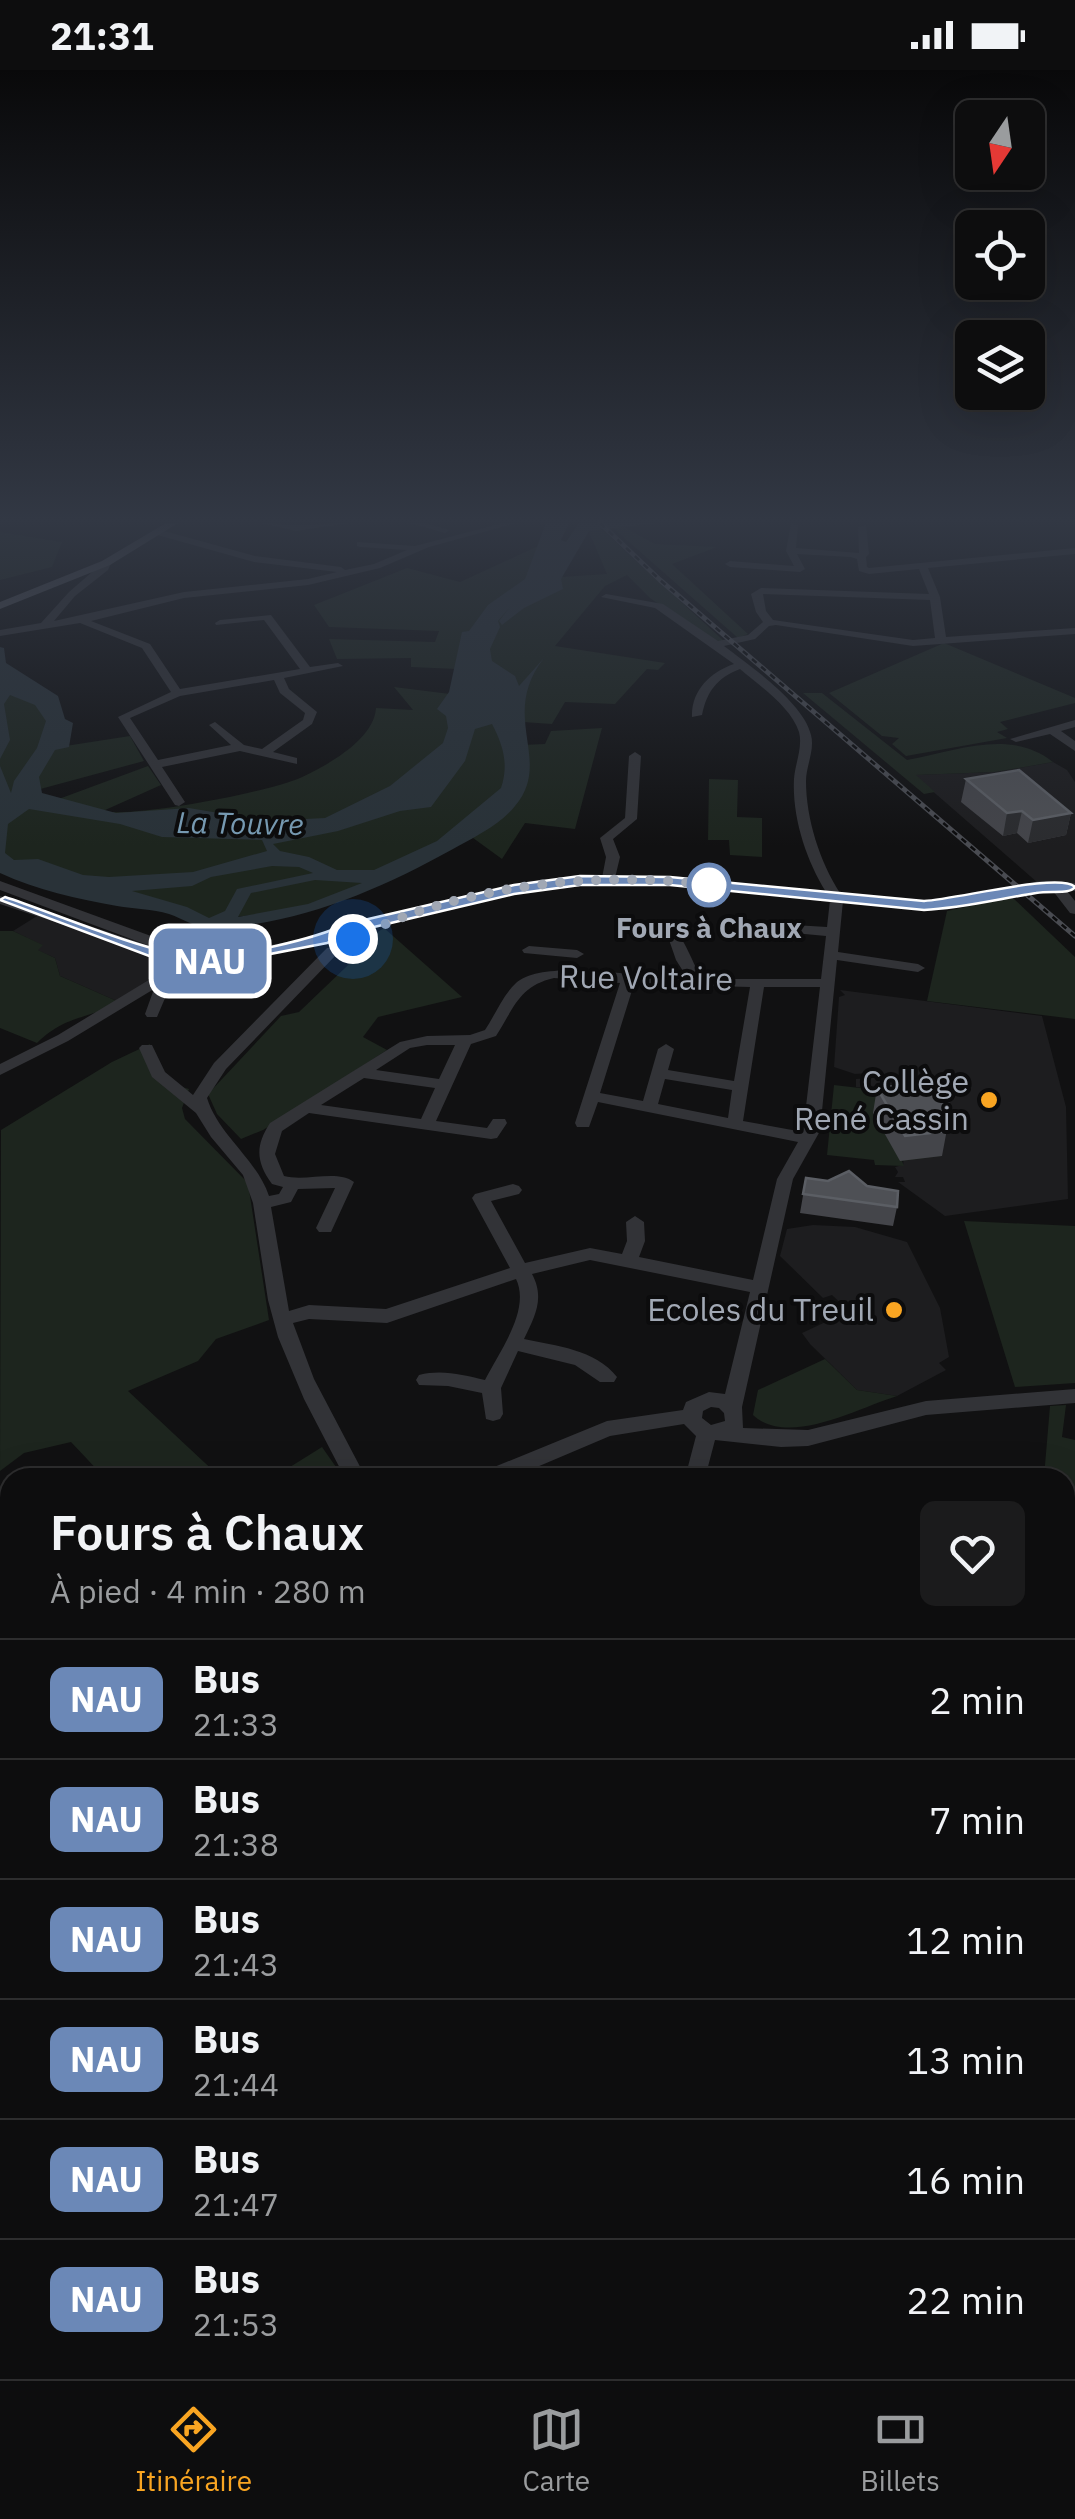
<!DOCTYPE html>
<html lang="fr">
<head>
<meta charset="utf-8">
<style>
  :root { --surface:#0d0d0e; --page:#1b1b1c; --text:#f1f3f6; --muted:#9a9c9e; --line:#2d2d2e; --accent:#f9a522 }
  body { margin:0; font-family:"IBM Plex Sans",sans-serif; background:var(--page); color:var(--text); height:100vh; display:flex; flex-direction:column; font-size:38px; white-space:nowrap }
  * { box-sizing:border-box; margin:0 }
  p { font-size:32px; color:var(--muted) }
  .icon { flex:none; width:55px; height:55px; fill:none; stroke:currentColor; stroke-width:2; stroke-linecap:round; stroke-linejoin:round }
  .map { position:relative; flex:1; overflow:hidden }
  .details { position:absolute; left:0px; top:1398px; width:1075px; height:912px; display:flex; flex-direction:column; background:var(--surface); border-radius:30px 30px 0 0; box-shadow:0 10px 40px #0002,0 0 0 2px var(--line) }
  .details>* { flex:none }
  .badge { padding:0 20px; border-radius:15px; font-size:35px; line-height:65px }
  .needle { width:65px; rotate:193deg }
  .tools { position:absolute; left:955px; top:30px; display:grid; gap:20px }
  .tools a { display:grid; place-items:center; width:90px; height:90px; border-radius:15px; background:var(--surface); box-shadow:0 10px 40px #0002,0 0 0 2px var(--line); font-size:50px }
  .you { position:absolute; width:50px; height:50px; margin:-25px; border:8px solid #fff; border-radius:50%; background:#1a73e8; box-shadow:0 0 0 15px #1a73e833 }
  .map>.badge { position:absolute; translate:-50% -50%; box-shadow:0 0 0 5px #fff }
  .round { display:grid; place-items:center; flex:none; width:105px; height:105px; border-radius:15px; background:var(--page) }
  .summary { display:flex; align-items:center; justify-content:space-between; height:170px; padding:0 50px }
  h1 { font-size:48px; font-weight:600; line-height:75px }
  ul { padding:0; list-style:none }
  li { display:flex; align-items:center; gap:30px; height:120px; padding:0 50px; border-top:2px solid var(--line) }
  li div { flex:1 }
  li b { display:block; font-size:38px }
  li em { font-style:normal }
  li .badge { min-width:110px; font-weight:700; text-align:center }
  .status { display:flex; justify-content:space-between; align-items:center; height:70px; padding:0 50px; background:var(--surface); direction:ltr }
  .status svg { height:28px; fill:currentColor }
  .tab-bar { display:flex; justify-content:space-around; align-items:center; height:140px; border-top:2px solid var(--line); background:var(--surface); font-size:28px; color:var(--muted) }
  .tab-bar a { display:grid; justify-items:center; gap:5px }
  .tab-bar .current { color:var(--accent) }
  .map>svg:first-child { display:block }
  .built { fill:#1d1d1f }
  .green { fill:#1d251e }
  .water { fill:#293238; fill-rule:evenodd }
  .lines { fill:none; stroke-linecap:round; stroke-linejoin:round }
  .minor { fill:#323337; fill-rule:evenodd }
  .major { fill:#4e5057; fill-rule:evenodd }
  .rail-casing { stroke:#494b51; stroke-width:5 }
  .rail { stroke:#0c0c0d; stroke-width:2.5; stroke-dasharray:6; stroke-linecap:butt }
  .minor-bridge { stroke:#323337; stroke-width:12 }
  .wall { fill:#44454a }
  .shaded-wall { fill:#2b2c2f }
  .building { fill:#4e5055; stroke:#5b5e64; stroke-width:2.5 }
  .line { fill:#6b88b7; stroke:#fff; stroke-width:2.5 }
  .walk { stroke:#a1a8b4; stroke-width:10; stroke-dasharray:0 18 }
  .stop-dot { fill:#fff; stroke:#6b88b7; stroke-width:5 }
  .poi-dot { fill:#f9a522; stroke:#0c0c0d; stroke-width:4 }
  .labels { text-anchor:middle; stroke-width:8; stroke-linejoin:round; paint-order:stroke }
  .far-stop-label { font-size:28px; font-weight:bold; fill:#a1a8b4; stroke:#0c0c0d }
  .far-water-label { font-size:30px; font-style:italic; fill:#7699b1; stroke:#0c0c0d }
  .street-label { font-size:32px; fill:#a1a8b4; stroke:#0c0c0d }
  .poi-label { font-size:32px; fill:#a1a8b4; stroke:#0c0c0d; text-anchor:end }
</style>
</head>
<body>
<div class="status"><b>21:31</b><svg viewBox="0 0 49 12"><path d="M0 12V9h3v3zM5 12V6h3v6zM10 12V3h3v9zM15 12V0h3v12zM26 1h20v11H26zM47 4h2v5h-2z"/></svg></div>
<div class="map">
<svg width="1075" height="2309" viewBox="0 0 1075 2309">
  <rect width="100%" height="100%" fill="#111112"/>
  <!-- built -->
  <path class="built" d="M1053 692 1067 700 1075 712V813H1038L914 705 995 702Z
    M37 846 172 892 151 913 119 932 60 906 55 888 37 880 42 875 13 861Z
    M840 920 1042 946 1066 1037 1068 1129 945 1146 898 1112H905L903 1107H895L898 1102 895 1097 903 1095 911 1025 856 1017V1009L884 1007 882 1002 855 1004 834 997 839 927 845 925Z
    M813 1155 855 1157 907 1172 940 1238 949 1287 939 1293 946 1300 897 1326 857 1320 810 1274 802 1263 849 1241 832 1225 823 1228 780 1186 787 1159Z"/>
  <!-- green -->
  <path class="green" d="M622 456 655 474 717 477 672 494 748 564 738 568 612 457Z
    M600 458 724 571 713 572 650 528 627 505 605 516 555 576 665 593 658 600 647 599 615 634 565 632 552 654 523 652 525 617 530 609 520 619 522 675 545 674 551 661 602 658 575 759 525 753 502 789 473 768 336 829 299 839 205 851 0 795V606L54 633 46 679 130 666 144 691 33 721 56 730 148 696 161 715 103 741C135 748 268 722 300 708 326 696 374 670 376 638L413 640 394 617 450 624 457 599 411 597V588L337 589 329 569 435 572 439 561 329 557 314 535 407 498 460 512 536 477 570 475 561 507 607 504 589 462Z
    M0 462 62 472 52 497 0 510Z
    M944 573 1075 628V633L1000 652 1008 659 997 662 1007 668 906 686 892 674 899 668 882 666 829 623Z
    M803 623H822L907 690C957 681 1010 658 1053 692L995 702 916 705 935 722 924 724Z
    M709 709 738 710 737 747 762 748V787L730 785 729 770H708Z
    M1012 827 1075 887V949L927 931 947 841Z
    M384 858 462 927 378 947 363 967 387 980 263 1060 241 1069 217 1044 208 1024 281 946 299 942 369 875 371 866Z
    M0 861H13L43 875 38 880 55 888 60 906 119 932C85 951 67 944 37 973L0 958Z
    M150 974C157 998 164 1013 189 1019L182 1038 185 1049 248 1113 269 1250 216 1269 198 1291 128 1321 220 1407H104L71 1372 24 1383 0 1401 1 1060 112 992Z
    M834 1015 911 1024 942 1086 902 1091 904 1096 875 1095 874 1090 827 1085Z
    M964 1151 1075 1156V1313L1015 1317Z
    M825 1289 857 1320 897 1326C856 1339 788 1377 753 1345L758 1320Z
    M1066 1335 1062 1367 1075 1370V1472L1065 1470V1408L1044 1407 1050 1336Z
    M322 1377 343 1407H274Z"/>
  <!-- water -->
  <path class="water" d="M546 453H569L561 470 566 472 579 453H656L589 461 561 509 563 519 524 538 502 555 499 551 510 537 498 551 500 557 490 579 492 591 515 606 519 616 544 588C498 647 554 690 515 736 500 755 474 767 453 779 379 820 296 856 211 858 195 858 182 848 169 844 152 839 134 839 117 836 78 829 36 820 0 803V696L11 723 14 711 37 678 46 651 35 635 10 625 4 634 10 670 0 689V577L4 578 6 593 58 626 65 649 73 653 69 677 55 680 39 707 42 723 116 743 189 738 266 751 325 748 390 716 443 673 448 658 446 646 437 639 449 622 462 562 469 561 488 535 525 509ZM492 654C503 675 509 694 501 718L437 771 374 800H337L309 787 280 781 273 774 338 761 400 741 431 737 465 691 475 659ZM29 739 120 754 162 767 262 770 267 781 193 802 109 807 83 805 38 789 14 790 5 783 8 754ZM272 796 299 797 313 803 237 819 225 841 209 848 187 837 132 821 192 816 211 807ZM315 810 362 813 308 834 238 847 251 823Z"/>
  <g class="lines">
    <!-- minor -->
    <path class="minor" d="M261 453 296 455 349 453 296 461Z
      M410 453H424L450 460 445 463Z
      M503 453H516L429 477 380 498 308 515 184 528 91 551 150 574 180 619 300 599 264 550 216 555 215 553 220 550 271 545 310 597 338 593 343 596 284 608 289 619 317 642 312 654 273 682 297 688V694L240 681 162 697 185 732 179 736 175 735 118 647 171 622 142 578 80 553 0 566V560L41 553 69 522 106 490 111 493 108 500 75 526 54 551 184 522 308 509 337 502 254 492 154 464V460L157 459 255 486 341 497 345 500 374 494 407 480 360 477 357 476V472L415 476ZM274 610 280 623 305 643 303 650 262 679 244 675 215 652 209 655 231 675 158 690 130 648 180 626Z
      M791 453 798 455 796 478 859 483 858 457 866 455 869 484 866 487 867 497 869 498 1075 478V484L928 498 940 527 946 567 1075 558V564L913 576 776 555 769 556 755 569 724 576C749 595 804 633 811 665 815 680 806 696 806 711 806 749 820 792 840 823L924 831 998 821 1005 825 998 829 924 839 843 831 838 882 918 894 925 898 918 902 837 890 820 1061 793 1109 742 1337 743 1358 808 1360 926 1331 1075 1319V1333L926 1345 808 1376 781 1377 715 1370 705 1408H685L696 1366 684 1354 610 1366 511 1408H479L482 1402 607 1351 683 1340 686 1332 709 1322 725 1324 750 1222 590 1190 532 1204C545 1228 535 1246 524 1269 556 1276 595 1279 617 1307L614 1312H600L575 1295 518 1281 501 1318 503 1344 500 1349 493 1351 486 1349 482 1323 448 1316 419 1315 416 1310 419 1305C442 1299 463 1305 485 1310 499 1282 531 1240 516 1209L387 1253 309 1249 293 1253 314 1309 366 1408H345L304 1329 278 1267 268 1230 253 1133 243 1105 211 1067 196 1043 152 1007 139 978 142 975H152L165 1002 193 1025 214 993 327 878H337V884L226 999 207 1028C219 1066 256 1088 269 1126L279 1124 283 1117 272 1114C256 1092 255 1076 270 1053L400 972 427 966 470 965 485 960C495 945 503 925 516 913 545 887 647 909 688 909L676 890 667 864 674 860C683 865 694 896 702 909H821L826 866 794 863 778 867 771 863 794 855 827 857 830 830 670 815 566 816 515 823 386 853 327 873 203 896 186 894 174 907 157 947H147L145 944 154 919 68 971 0 1005V994L58 965 162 902 173 891 0 834V826L150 876 0 820V811L162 870 164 881 169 882 203 888 324 865 377 847 515 815 566 808H602L606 787 600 768 625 748 629 686 635 682 641 686 637 749 613 769 620 787 615 808 670 807 826 822C806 790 792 747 794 709 795 694 803 677 799 662 791 637 760 616 740 599 717 608 707 621 702 645L692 647C691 621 710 602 734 594L655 538 601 527 606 524 663 534 718 571 748 565 763 552 756 542 751 524 761 518 929 524 919 499 869 504 859 501 857 489 851 487 797 484 805 499 800 502 730 497 725 494 730 491 794 496 786 481ZM763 524 930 530 935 568 913 570 773 550 766 541ZM554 908 620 913 575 1053 577 1057H589L598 1032 798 1072 777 1109 753 1210 639 1187 645 1171 644 1152 635 1146 626 1152 627 1171 622 1184 590 1178 525 1193 491 1131 519 1124 522 1120 519 1116 513 1114 475 1124 472 1128 510 1198 386 1239 309 1235 289 1241 271 1137 291 1132 298 1119 335 1118 316 1158 319 1162H331L354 1112C337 1099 306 1112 284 1106L275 1084 282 1061 309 1043 491 1069 497 1068 507 1053 505 1049H493L487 1058 436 1051 471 974 496 966C514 938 519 916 554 908ZM634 914 750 917 734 1011 668 1000 674 979 666 974 658 979 643 1031 600 1023ZM764 917H820L803 1062 743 1051ZM427 975H455L439 1009 376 1000 410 978ZM364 1008 435 1018 421 1049 321 1035ZM665 1009 732 1020 728 1048 658 1034ZM711 1337 719 1338 724 1343 725 1351 711 1355 702 1348 703 1341Z
      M1075 650V657L1061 661 1075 671V681L1050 664 1016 672 1010 669Z
      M1056 812 1075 813V821H1067L1075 831V844L1070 843 1053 821H1041L1034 817 1041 813Z
      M529 876 577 880 584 884 577 888 524 883 522 880Z
      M1065 1515 1075 1516V1534L1065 1533Z
      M1075 1607V1639L1065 1645V1613Z
      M1065 1996 1075 2000V2030L1065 2026Z
      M732 2300H764L761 2309H729Z
      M951 2300H991L995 2309H955Z"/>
    <!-- major -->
    <path class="major" d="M166 453H178L110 495 0 539V532L102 491Z"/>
    <defs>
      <path id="rail" d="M600 453 660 510 1075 866"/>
    </defs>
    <!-- rail casing -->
    <use href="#rail" class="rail-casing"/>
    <!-- rail -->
    <use href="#rail" class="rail"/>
    <!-- minor-bridge -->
    <path class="minor-bridge" d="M998 825 1041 817"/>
  </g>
  <!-- wall -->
  <path class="wall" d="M966 709 1071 743 1066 765 1028 773 1017 763 1003 766 961 732Z
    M877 1018 925 1024 950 1043 942 1086 900 1091 873 1043Z
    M806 1108 867 1116 897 1137 893 1156 800 1143Z"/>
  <!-- shaded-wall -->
  <path class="shaded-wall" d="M1022 741 1017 763 1003 766 1007 743Z
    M1071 743 1066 765 1028 773 1033 750Z"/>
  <!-- building -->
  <path class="building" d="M1019 700 1071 743 1033 750 1022 741 1007 743 966 709Z
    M919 1013 925 1024 938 1022 948 1032 950 1043 938 1045 948 1061 905 1066 877 1018Z
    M849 1101 867 1116 898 1121 897 1137 803 1124 806 1108 828 1111Z"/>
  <!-- sky -->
  <linearGradient id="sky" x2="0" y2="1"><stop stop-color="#09090a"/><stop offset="0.58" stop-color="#323844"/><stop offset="1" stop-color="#323844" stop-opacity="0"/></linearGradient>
  <rect width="1075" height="776" fill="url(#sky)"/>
  <!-- line -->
  <path class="line" d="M580 806 670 807 924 831C958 829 1061 802 1075 817 1070 825 1051 820 1036 823 998 829 962 838 924 840L670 815H580L514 824 357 861 327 873 203 897 160 890 0 830 5 827C52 842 160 889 204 887 243 885 311 870 347 854L514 815Z"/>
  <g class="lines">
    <!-- walk -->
    <path class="walk" d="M353 869C456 816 594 800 709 815"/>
  </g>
  <!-- markers -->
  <circle class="stop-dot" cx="709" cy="815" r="20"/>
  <g class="poi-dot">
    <circle cx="989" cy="1030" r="10"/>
    <circle cx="894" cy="1240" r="10"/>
  </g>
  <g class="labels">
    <!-- far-stop labels -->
    <g class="far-stop-label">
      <text x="709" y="868">Fours à Chaux</text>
    </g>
    <!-- far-water labels -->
    <g class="far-water-label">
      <text transform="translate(240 754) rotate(1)" y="10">La Touvre</text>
    </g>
    <!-- street labels -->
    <g class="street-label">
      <text transform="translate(646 908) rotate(1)" y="11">Rue Voltaire</text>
    </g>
    <!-- poi labels -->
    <g class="poi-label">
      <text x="969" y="1023">Collège<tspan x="969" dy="37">René Cassin</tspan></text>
      <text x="874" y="1251">Ecoles du Treuil</text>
    </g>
  </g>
</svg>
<div class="tools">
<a><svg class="needle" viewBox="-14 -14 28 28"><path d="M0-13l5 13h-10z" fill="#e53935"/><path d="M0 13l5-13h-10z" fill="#9a9c9e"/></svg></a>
<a><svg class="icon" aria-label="locate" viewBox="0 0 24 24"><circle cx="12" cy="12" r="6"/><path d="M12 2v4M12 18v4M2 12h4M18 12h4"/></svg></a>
<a><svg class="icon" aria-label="layers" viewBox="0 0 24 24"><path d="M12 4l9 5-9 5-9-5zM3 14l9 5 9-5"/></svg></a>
</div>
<div class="you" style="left:353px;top:869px"></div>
<b class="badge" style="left:210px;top:891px;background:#6b88b7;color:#fff">NAU</b>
<section class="details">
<div class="summary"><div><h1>Fours à Chaux</h1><p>À pied · 4 min · 280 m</p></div><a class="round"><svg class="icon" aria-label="heart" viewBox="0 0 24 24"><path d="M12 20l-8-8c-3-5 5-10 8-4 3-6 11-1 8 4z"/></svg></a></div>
<ul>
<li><span class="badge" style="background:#6b88b7;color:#fff">NAU</span><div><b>Bus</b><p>21:33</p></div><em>2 min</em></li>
<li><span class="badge" style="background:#6b88b7;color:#fff">NAU</span><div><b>Bus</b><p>21:38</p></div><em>7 min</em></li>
<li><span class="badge" style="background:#6b88b7;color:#fff">NAU</span><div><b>Bus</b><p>21:43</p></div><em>12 min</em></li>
<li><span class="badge" style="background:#6b88b7;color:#fff">NAU</span><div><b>Bus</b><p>21:44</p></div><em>13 min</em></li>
<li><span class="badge" style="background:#6b88b7;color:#fff">NAU</span><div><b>Bus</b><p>21:47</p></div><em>16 min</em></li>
<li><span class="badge" style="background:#6b88b7;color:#fff">NAU</span><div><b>Bus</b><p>21:53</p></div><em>22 min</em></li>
</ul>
</section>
</div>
<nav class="tab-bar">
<a class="current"><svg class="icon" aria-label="directions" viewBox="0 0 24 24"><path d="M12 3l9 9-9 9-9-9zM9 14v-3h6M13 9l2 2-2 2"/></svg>Itinéraire</a>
<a><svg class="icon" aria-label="map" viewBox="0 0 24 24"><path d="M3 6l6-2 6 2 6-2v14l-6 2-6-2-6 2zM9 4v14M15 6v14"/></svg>Carte</a>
<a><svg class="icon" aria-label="tickets" viewBox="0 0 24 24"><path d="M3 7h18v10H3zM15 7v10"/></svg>Billets</a>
</nav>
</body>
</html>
